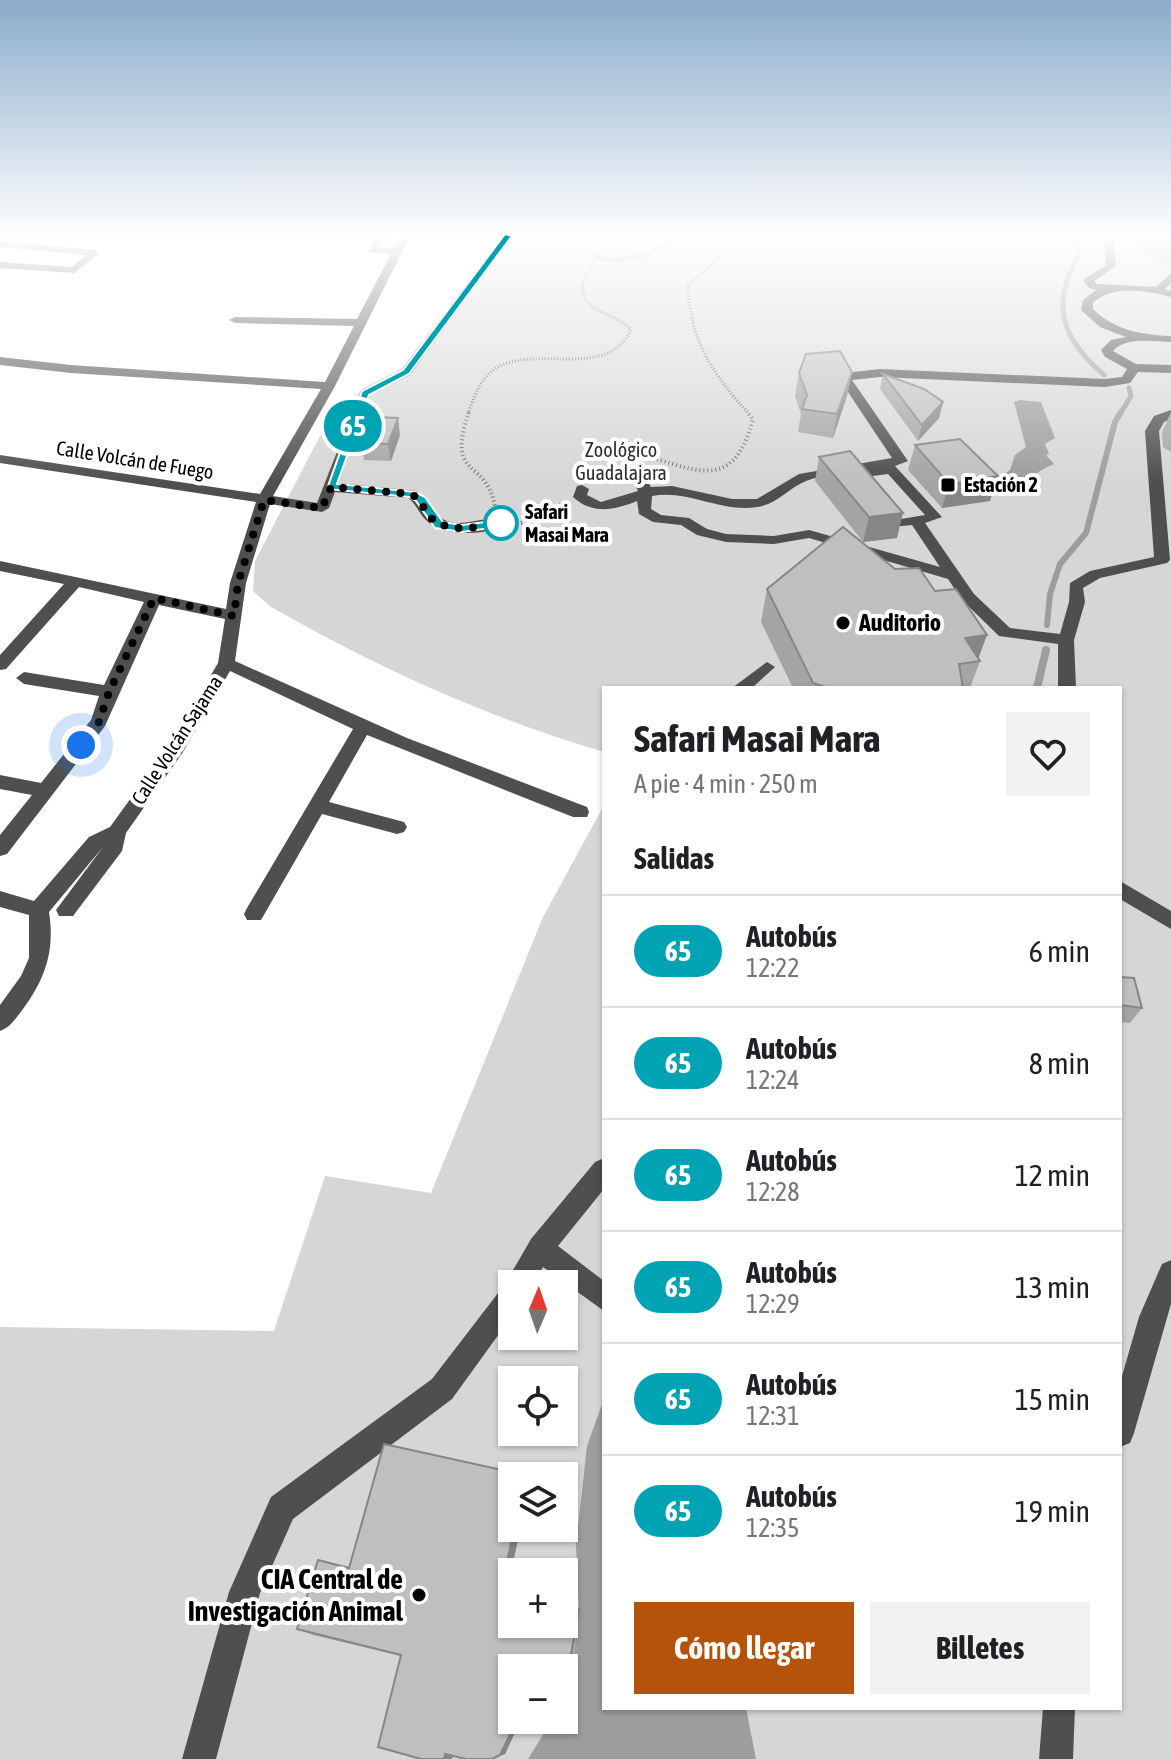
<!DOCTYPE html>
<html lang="es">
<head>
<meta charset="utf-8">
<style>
  :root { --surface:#fff; --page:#f2f2f2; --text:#202124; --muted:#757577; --line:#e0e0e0; --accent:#b45309 }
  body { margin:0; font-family:"Asap Condensed",sans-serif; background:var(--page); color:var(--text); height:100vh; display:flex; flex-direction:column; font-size:30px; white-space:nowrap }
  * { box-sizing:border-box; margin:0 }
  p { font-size:26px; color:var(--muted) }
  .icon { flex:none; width:44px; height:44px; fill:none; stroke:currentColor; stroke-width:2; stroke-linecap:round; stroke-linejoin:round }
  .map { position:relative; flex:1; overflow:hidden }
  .drawer { position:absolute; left:602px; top:686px; width:520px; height:1024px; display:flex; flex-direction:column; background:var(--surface); border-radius:0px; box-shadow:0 2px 6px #0004 }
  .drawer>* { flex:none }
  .badge { padding:0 16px; border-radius:26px; font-size:28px; line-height:52px }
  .needle { width:52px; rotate:2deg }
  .tools { position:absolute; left:498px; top:1270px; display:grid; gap:16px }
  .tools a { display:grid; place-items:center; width:80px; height:80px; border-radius:0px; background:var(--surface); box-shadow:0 2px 6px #0004; font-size:40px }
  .you { position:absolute; width:40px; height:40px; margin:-20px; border:6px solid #fff; border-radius:50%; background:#1a73e8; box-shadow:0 0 0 12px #1a73e833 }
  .map>.badge { position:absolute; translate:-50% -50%; box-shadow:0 0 0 4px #fff }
  h2 { padding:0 32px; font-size:30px; line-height:72px }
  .round { display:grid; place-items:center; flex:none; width:84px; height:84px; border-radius:0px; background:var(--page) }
  .overview { display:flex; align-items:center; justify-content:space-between; height:136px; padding:0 32px }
  h1 { font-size:38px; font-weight:700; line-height:60px }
  .primary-button { display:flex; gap:16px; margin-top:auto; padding:16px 32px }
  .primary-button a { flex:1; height:92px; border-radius:0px; background:var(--accent); color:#fff; font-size:32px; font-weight:700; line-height:92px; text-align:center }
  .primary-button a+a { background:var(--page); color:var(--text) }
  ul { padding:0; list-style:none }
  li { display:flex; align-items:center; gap:24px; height:112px; padding:0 32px; border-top:2px solid var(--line) }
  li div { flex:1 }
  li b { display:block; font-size:30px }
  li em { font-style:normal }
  li .badge { min-width:88px; font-weight:700; text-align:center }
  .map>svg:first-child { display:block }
  .green { fill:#d6d6d6; fill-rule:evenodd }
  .water { fill:#9d9d9d }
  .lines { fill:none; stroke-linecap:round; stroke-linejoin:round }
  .stream-far2 { stroke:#9d9d9d; stroke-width:5 }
  .stream-far1 { stroke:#9d9d9d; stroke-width:6 }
  .stream { stroke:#9d9d9d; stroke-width:8 }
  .path-far1 { stroke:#717171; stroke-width:3; stroke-dasharray:1 2; stroke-linecap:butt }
  .path { stroke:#717171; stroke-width:4; stroke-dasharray:1 3; stroke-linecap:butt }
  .minor { fill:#4f4f4f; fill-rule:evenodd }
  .wall { fill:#a4a4a4 }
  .shaded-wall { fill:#868686 }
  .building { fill:#bfbfbf; stroke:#868686; stroke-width:2 }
  .line { fill:#00a3b4; stroke:#fff; stroke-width:2 }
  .walk { stroke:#000; stroke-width:8; stroke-dasharray:0 14.4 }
  .poi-dot { fill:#000; stroke:#fff; stroke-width:3 }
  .stop-dot { fill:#fff; stroke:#00a3b4; stroke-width:4 }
  .labels { text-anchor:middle; stroke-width:8; stroke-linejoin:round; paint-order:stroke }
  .far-park-label { font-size:20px; fill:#2d2d2d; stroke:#fff }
  .far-street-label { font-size:20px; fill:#000; stroke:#fff }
  .far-poi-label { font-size:20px; font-weight:bold; fill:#000; stroke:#fff; text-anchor:start }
  .far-stop-label { font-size:20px; font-weight:bold; fill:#000; stroke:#fff; text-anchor:start }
  .poi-label { font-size:24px; font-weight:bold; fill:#000; stroke:#fff; text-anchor:start }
  .near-poi-label { font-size:28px; font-weight:bold; fill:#000; stroke:#fff; text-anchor:end }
</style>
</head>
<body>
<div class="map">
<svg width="1171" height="1759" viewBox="0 0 1171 1759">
  <rect width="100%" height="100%" fill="#fff"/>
  <!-- green -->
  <path class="green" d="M504 236H1171V1759H0V1327L274 1331 325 1176 431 1193 543 917 604 805V1708H1120V688H604V752C486 717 378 668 271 607L253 591 255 561 336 405 402 371ZM512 1284H564V1336H512ZM512 1380H564V1432H512ZM512 1476H564V1528H512ZM512 1572H564V1624H512ZM512 1668H564V1720H512Z"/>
  <!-- water -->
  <path class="water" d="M1020 400 1041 402 1055 438 1045 444 1049 454 1046 455 1054 464C1035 471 1020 491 1000 477L1010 470 1015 455 1026 447 1014 402Z
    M604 1399V1708H746L756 1759H528L552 1720H564L579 1616 576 1545 587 1446Z"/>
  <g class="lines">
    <!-- stream-far2 -->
    <path class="stream-far2" d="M1071 236 1079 253C1051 305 1060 337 1104 375
      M596 258C625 262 649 258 673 240L669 236
      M1120 414 1131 396 1129 388"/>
    <!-- stream-far1 -->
    <path class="stream-far1" d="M1047 625 1050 594 1060 564 1086 533 1115 422 1121 412"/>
    <!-- stream -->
    <path class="stream" d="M1037 688 1046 650"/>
    <!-- path-far1 -->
    <path class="path-far1" d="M724 236 721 256 688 285C689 340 713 374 749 414
      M468 414C473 400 479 381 492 371 531 341 608 383 631 329 621 320 610 316 598 310 563 292 597 258 611 236"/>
    <!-- path -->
    <path class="path" d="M469 412C445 481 486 456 495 507
      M630 451C690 466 732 499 753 419L747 412
      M521 523 545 517 562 504"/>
    <!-- minor -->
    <path class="minor" d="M377 236H387L380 247 394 248 400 236H410L335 386 273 496 317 503 361 390 402 369 503 236H513L410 375 370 395 338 483 416 491C429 500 433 518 450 522 468 527 494 512 508 523 491 536 445 537 428 522 419 515 417 504 408 498L335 492 329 508 322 512 270 504 246 583 235 661 407 738 587 807 589 812 587 817H573L367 735 329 802 404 822 407 827 404 832 397 834 322 814 261 920H247L244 914 247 908 353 729 230 671 183 752 126 833 122 851 73 916H59L56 910 103 847 49 912C55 950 46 978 23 1009 16 1018 11 1027 0 1031V1005L21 976 29 958V915L0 907V891L34 901 89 837 110 827 170 744 218 663 225 619 159 605 105 726 7 854 0 856V835L32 795 0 789V775L41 783 91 720 99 696 24 684 16 678 24 672 104 685 144 602 79 587 6 669 0 670V655L64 584 0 571V561L226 609 230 583 256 502 0 463V455L260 494 321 389 71 373 0 365V357L71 365 325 382 354 326 235 323 229 320 235 317 357 319 391 254 369 252Z
      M1103 236H1113L1116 266 1094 281 1097 284 1156 287 1171 273V283L1165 289 1171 291V297C1145 291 1114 284 1093 303V309C1114 330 1142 335 1171 336V342C1153 342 1127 336 1113 351L1136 364 1171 365V373L1138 372 1130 383 1105 387 880 377 852 380 908 461 895 466 942 517 925 523 974 594 1010 628 1060 634 1069 602 1070 583 1090 571 1154 557 1145 431 1154 416 1171 410V419L1164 422 1159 431 1170 560 1167 563 1100 578 1083 588 1085 602 1074 640 1076 688H1058V644L999 636 962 600 948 579 809 538 774 544 726 542 697 535 681 525 653 522 639 514 637 501C615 510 592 515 573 497L577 486 582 485 589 489 587 495 601 502 638 491C629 465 605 482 590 472 609 458 640 467 651 487L672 486 732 499H757L799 474 892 458 838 377 844 373 880 369 1105 379 1122 377 1127 369 1105 357 1101 350 1111 340 1126 337 1100 327 1081 310 1083 300 1096 290 1089 288 1083 280 1106 265ZM855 471 849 475 892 527 912 525 940 567 809 530 774 536 726 534 707 529 689 518 661 515 651 509 652 496C688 489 721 513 757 507 778 504 787 489 806 481 821 475 839 473 855 471ZM888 474 925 515 901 519 865 477Z
      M0 241 95 250 100 253 74 273 0 268V262L72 267 86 255 0 247Z
      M767 662 775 667 752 688H732Z
      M1120 881 1171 911V929L1120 899Z
      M604 1158V1189L558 1246 604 1281V1311L543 1267 533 1284H512V1316L452 1399 293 1519 260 1593 216 1759H182L229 1592 271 1497 432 1379 505 1284 531 1239 595 1162Z
      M1171 1260V1304L1134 1433 1130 1443 1120 1447V1383L1139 1317 1162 1264Z
      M1043 1708H1075L1073 1759H1039Z"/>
  </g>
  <!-- wall -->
  <path class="wall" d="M1122 236H1168L1170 243 1171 244V268Z
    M852 372 847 396 833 438 798 432 801 414 795 396 799 373Z
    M883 374 943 402 939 418 918 441 880 389Z
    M1171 412V452L1163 447 1162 432Z
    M400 435 391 461 364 460 362 443Z
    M915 445 990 501 942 508 908 470Z
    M819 457 897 538 863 542 815 481Z
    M767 589 978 659 980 661 970 688H793L761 622Z
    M1120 977 1142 1008 1130 1023 1120 1022Z
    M511 1472 512 1501 507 1526 514 1528 518 1539 513 1564 512 1624 579 1609V1616L565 1700 564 1668H512V1720H519V1724L505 1754 494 1759H466L453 1756 452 1759H421L401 1656 313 1635 297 1629 349 1568Z"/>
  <!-- shaded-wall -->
  <path class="shaded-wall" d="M852 372 847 396 833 438 837 414Z
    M943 402 939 418 918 441 922 425Z
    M398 418 400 435 391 461 388 444Z
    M998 476 990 501 942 508 949 484Z
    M903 513 897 538 863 542 869 517Z
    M987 635 977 662 965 638Z
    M511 1472 512 1501 505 1536 500 1525Z
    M514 1528 518 1539 511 1572 507 1562Z
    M579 1609V1616L565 1700 564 1694Z
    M515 1720H519V1724L505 1754 492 1759Z
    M454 1752 452 1759H444L445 1754Z"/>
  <!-- building -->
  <path class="building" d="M1153 236H1168L1171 247Z
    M840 351 852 372 837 414 802 409 807 395 799 373 806 354Z
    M883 374 924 389 943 402 922 425Z
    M373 417 398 418 388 444 362 443Z
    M960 439 998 476 949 484 915 445Z
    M850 451 903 513 869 517 819 457Z
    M843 527 895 569 919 568 935 591 956 589 987 635 965 638 980 661 959 664 963 688H828L813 683 767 589Z
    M1120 977 1134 978 1142 1008 1120 1005Z
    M384 1444 511 1472 500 1525 514 1528 507 1562 547 1572H512V1624H564V1606L579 1609 564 1694V1668H512V1720H515V1724L500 1755 492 1759H466L445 1754 444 1759H421L378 1747 401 1655 297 1629 318 1560 349 1568Z"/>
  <!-- sky -->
  <linearGradient id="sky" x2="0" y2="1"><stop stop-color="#8aabca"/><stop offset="0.49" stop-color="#fff"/><stop offset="1" stop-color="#fff" stop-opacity="0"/></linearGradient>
  <rect width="1171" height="482" fill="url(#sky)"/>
  <!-- line -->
  <path class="line" d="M505 234 512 236 409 374 369 395 337 484 415 492 425 497 443 522 462 525 501 520 505 526 462 532 435 528 416 501 409 497 327 489 362 391 403 370Z"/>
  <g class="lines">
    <!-- walk -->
    <path class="walk" d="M81 745 99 722 109 692 154 598 234 616 238 583 264 500 322 508 331 487 411 494C421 500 421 504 427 513 443 536 479 527 501 523"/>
  </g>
  <!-- markers -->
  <g class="poi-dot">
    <rect x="940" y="477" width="16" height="16" rx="4"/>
    <circle cx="843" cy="623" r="8"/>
    <circle cx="419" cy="1595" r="8"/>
  </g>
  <circle class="stop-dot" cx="501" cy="523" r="16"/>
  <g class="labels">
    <!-- far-park labels -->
    <g class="far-park-label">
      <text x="621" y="457">Zoológico<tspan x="621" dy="23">Guadalajara</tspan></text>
    </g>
    <!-- far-street labels -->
    <g class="far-street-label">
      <text transform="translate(135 460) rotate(9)" y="7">Calle Volcán de Fuego</text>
      <text transform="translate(177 740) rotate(-57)" y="7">Calle Volcán Sajama</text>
    </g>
    <!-- far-poi labels -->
    <g class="far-poi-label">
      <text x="964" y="492">Estación 2</text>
    </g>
    <!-- far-stop labels -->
    <g class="far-stop-label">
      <text x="525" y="519">Safari<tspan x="525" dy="23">Masai Mara</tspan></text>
    </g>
    <!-- poi labels -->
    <g class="poi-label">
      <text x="859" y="631">Auditorio</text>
    </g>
    <!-- near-poi labels -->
    <g class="near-poi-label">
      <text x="403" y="1589">CIA Central de<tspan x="403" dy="32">Investigación Animal</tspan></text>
    </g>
  </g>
</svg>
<div class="tools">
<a><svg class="needle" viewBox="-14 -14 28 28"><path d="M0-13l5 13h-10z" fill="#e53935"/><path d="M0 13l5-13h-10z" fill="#757577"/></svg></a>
<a><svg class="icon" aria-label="locate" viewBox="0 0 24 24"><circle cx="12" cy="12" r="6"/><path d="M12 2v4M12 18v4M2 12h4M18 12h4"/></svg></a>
<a><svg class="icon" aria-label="layers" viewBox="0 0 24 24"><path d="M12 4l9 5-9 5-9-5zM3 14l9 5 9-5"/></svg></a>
<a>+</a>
<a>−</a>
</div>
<div class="you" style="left:81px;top:745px"></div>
<b class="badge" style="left:353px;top:426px;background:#00a3b4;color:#fff">65</b>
<section class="drawer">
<div class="overview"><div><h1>Safari Masai Mara</h1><p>A pie · 4 min · 250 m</p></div><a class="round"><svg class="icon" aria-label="heart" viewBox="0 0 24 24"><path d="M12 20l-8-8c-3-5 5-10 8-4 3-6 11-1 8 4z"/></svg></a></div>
<h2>Salidas</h2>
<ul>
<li><span class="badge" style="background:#00a3b4;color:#fff">65</span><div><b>Autobús</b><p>12:22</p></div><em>6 min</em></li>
<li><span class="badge" style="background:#00a3b4;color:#fff">65</span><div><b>Autobús</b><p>12:24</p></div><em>8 min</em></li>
<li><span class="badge" style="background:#00a3b4;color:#fff">65</span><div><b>Autobús</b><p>12:28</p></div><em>12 min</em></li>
<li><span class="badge" style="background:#00a3b4;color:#fff">65</span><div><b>Autobús</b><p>12:29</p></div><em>13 min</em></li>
<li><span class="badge" style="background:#00a3b4;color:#fff">65</span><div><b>Autobús</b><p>12:31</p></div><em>15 min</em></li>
<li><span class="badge" style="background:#00a3b4;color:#fff">65</span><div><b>Autobús</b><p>12:35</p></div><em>19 min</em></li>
</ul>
<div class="primary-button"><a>Cómo llegar</a><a>Billetes</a></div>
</section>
</div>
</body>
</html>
